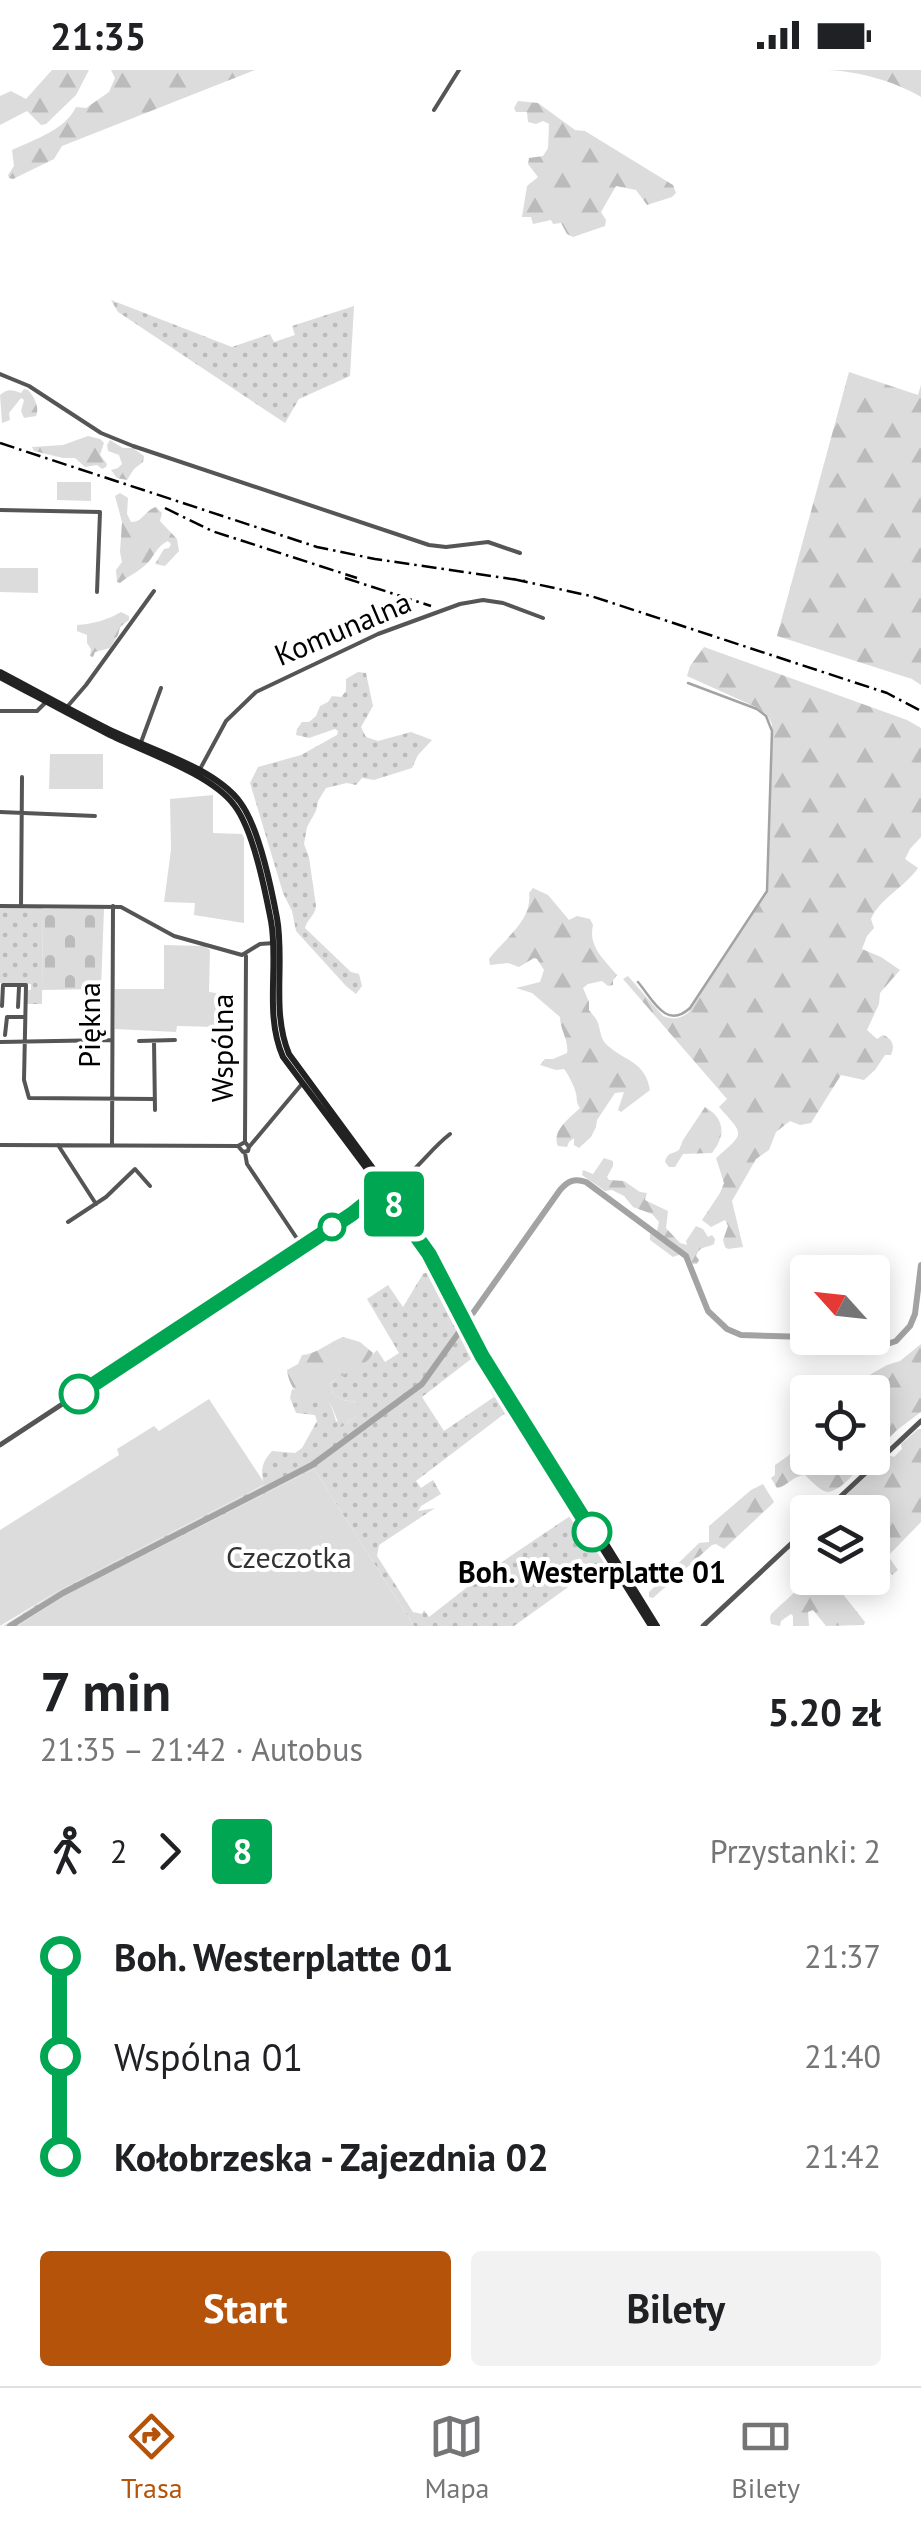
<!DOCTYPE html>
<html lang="pl">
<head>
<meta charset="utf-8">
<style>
  :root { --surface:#fff; --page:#f2f2f2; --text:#202124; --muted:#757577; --line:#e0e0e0; --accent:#b45309 }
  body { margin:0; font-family:"PT Sans",sans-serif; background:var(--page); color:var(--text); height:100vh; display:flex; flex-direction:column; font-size:38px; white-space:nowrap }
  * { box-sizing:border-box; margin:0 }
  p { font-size:32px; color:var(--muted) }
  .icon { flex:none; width:55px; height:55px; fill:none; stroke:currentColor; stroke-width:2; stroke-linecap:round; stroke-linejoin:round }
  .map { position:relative; height:1556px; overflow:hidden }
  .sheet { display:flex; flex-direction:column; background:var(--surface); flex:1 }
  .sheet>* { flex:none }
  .badge { padding:0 20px; border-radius:8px; font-size:35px; line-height:65px }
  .needle { width:65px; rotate:297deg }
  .tools { position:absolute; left:790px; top:1185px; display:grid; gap:20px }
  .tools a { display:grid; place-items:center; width:100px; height:100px; border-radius:10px; background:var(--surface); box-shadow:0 5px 25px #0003; font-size:50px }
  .map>.badge { position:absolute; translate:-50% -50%; box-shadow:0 0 0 5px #fff }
  .legs { display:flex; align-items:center; gap:15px; height:110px; padding:0 40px; font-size:32px }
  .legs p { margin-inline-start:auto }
  .headline { display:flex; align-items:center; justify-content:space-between; height:170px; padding:0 40px }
  h1 { font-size:55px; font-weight:600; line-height:75px }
  .action { display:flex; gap:20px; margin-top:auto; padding:20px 40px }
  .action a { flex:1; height:115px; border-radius:10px; background:var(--accent); color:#fff; font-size:40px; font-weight:600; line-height:115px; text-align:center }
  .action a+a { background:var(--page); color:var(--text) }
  ul { padding:0 40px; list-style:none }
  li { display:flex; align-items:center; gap:35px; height:100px; font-size:38px }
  li i { display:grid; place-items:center; width:15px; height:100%; margin:0 12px; background:currentColor }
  li i::after { content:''; width:25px; height:25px; margin:-12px; border:8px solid; border-radius:50%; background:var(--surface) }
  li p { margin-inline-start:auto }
  li:first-child i { background:linear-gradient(#0000 50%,currentColor 0) }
  li:last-child i { background:linear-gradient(currentColor 50%,#0000 0) }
  .status { display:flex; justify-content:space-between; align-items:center; height:70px; padding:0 50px; background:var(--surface); direction:ltr }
  .status svg { height:28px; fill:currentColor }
  .menu { display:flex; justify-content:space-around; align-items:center; height:140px; border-top:2px solid var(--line); background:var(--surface); font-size:28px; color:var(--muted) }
  .menu a { display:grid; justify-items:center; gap:5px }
  .menu .selected { color:var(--accent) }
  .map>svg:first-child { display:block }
  .grass { fill:url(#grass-dots) }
  .forest { fill:url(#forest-firs) }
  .cemetery { fill:url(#cemetery-stones) }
  .garden { fill:#dcdcdc }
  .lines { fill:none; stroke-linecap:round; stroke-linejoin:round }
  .stream { stroke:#a3a3a3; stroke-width:2.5 }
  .river { stroke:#a3a3a3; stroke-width:6 }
  .minor { stroke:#555; stroke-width:4 }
  .tertiary { stroke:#555; stroke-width:5 }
  .secondary { stroke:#222; stroke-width:6 }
  .rail { stroke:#000; stroke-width:2.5; stroke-dasharray:15 5 2.5 5; stroke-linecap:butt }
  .line-1-casing { stroke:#fff; stroke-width:22 }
  .line-1 { stroke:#00a651; stroke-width:15 }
  .stop-1-dot { fill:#fff; stroke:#00a651; stroke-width:5 }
  .labels { text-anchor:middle; stroke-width:8; stroke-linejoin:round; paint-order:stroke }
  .street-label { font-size:30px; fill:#000; stroke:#fff }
  .park-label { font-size:30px; fill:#333; stroke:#fff }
  .stop-label { font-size:30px; font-weight:bold; fill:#000; stroke:#fff }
</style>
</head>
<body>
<div class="status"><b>21:35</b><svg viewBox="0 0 49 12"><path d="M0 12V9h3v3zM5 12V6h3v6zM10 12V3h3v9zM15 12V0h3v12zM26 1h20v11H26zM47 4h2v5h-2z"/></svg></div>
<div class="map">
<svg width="921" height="1556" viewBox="0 0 921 1556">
  <defs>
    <pattern id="grass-dots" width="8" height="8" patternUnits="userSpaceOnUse" patternTransform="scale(2.5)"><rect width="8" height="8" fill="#dcdcdc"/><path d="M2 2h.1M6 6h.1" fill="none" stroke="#bbb" stroke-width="1.8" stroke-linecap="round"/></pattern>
    <pattern id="forest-firs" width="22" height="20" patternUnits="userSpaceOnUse" patternTransform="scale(2.5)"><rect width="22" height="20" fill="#dcdcdc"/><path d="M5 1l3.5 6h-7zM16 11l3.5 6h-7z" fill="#bbb"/></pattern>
    <pattern id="cemetery-stones" width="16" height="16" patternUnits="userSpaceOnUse" patternTransform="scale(2.5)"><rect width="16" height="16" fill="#dcdcdc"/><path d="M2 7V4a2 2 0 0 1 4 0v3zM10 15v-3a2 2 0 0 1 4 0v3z" fill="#bbb"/></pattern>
  </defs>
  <rect width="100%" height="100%" fill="#fff"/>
  <!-- grass -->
  <path class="grass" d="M111 230 232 277 270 264 274 272 295 265 292 256 354 236 350 306 299 329 285 353 118 242Z
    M358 602 366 603 373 636 361 657 366 667 378 671 411 662 432 670 418 685 412 698 374 710 362 708 356 715 347 713 326 718 318 731 316 741 307 757 304 774 309 787 316 836C315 846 307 849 305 858L351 902 359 904 362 916 356 924 346 916 296 861 292 841 283 823 250 713 258 697 301 685 337 665 338 661 335 659 309 668 296 665 297 659 302 652H309L316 646 320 636 328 632 332 626 341 627 346 621V609Z
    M0 838H43L42 934H27V920H31V914L0 913Z
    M422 1185 486 1304 483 1307 471 1289 422 1327 444 1361 494 1327 490 1320 493 1315 508 1341 416 1411 421 1418 433 1410 441 1424 421 1436 418 1441 435 1438 379 1475 377 1486 413 1542 422 1544 424 1540 429 1547 484 1504 573 1444 606 1496 603 1499 599 1495 514 1556H414L314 1399 63 1526 18 1556H3L58 1521 264 1415C260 1400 262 1392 272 1381L295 1383 302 1378 317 1351 315 1345 296 1343 290 1328 292 1319C310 1327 298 1330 321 1326L327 1329 332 1338 336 1351 346 1355 349 1351 357 1347V1332L343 1330 333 1324 330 1314C344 1300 364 1295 377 1280L385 1292 399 1283 367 1229 388 1215 403 1237 423 1204 429 1201Z"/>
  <!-- forest -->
  <path class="forest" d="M52 0H89L76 25 46 54 41 55 27 41 0 55V26L11 21 26 29Z
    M111 0H255L62 76 54 89 13 109 9 108 8 105 14 96 12 80C35 69 65 60 76 37L86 38 109 22 115 8Z
    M827 0H921V27C894 11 858 1 827 0Z
    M518 31 538 33 575 60 585 61 673 115 676 123 672 127 647 135 636 120 616 116 601 142 606 150 605 156 573 167 567 164 561 153 553 154 551 150 533 154 531 147H522L527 116 538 107 528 94 529 88 543 86 548 78 549 54 543 51 536 54 528 52 527 42H516L514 38Z
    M849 302 918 325 921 315V615L912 609 777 566Z
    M24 319 28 320C34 326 40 338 36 346L24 348 21 341 24 330 21 328 9 343 10 350 2 353 0 325C8 318 13 320 21 323Z
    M88 366 100 369 104 373 100 385 107 394 106 397 102 399 97 395 85 397 75 388H63L34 381 32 377 63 375Z
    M110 370 123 378H133L144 386 143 392 134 399 127 410 117 408 111 400 118 398 122 394 119 385 108 381 107 375Z
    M120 423 128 428 127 444 131 452C142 453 145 440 156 437L162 443 160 451 177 469 179 481 165 496 155 494 164 479 169 478 171 474 168 471C155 477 154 489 143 497 136 503 127 507 120 513L117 512 116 500 122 492 120 482 122 452 115 426Z
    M121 542 129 546V550L120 557 118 565 110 578 95 582 93 587 90 586 91 579 87 573V565L77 561V555C92 554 108 550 121 542Z
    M704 577 907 650 921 658V767L910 779 905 789 918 798C904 818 880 828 871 849L874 858 867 866 862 879 881 887 900 900 880 923 879 934 867 960 877 969 883 965C893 969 895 976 891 985H885L875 1000 864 1010 841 1005 811 1053 800 1055 790 1051 776 1062 769 1080 756 1089 732 1131 743 1177 728 1179 725 1177 723 1170 728 1156 725 1150 711 1157 702 1150 720 1123 724 1113 716 1088C745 1062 745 1066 719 1037L727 1029 623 909 628 906 663 946C674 950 679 949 688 943L768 820 772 654 767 645 758 638 687 606 690 596Z
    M533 818 548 825 569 850 577 846 590 849 593 855C588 877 604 889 617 905L613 910V915L608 916 602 911 588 914 583 918 589 932V940C591 943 597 949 598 953 601 962 600 968 607 975 626 992 645 991 650 1020L621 1042 618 1040 624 1022 615 1023 597 1050 596 1057 591 1067 579 1078 574 1075V1068L569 1072 567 1077 558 1076C551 1061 570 1048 580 1038 575 1031 578 1028 575 1020 573 1014 568 1004 564 999L556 1000 540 995 545 989H553L567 983C569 970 560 960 560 947L532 923 516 918 540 912 544 900 537 889 534 888 519 897 508 893 490 895 489 889C504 869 533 850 529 823Z
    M705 1037C725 1048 726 1066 712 1083L683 1084 675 1097H669L665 1092C667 1082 673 1084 679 1080L683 1070Z
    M604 1088 613 1091V1096L607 1107 609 1110 624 1111 640 1122 647 1123 645 1130 668 1141 666 1158 680 1173 687 1175 686 1171 696 1156 703 1159 708 1167 712 1165 715 1169 714 1174C707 1178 699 1176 696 1186L699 1190 697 1194H692L691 1190 684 1183 673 1187 650 1170V1164L657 1161 659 1152 652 1144 633 1137 624 1126 612 1120 605 1121 582 1105 583 1100 593 1104Z
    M343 1267 360 1272 373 1283C366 1298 342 1302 330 1314L333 1324 343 1330 357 1332V1347L349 1351 346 1355 340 1357 332 1337 327 1330 321 1326C319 1327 308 1329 307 1329 295 1327 288 1310 287 1300L298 1294 302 1285C317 1284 329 1272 343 1267Z
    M921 1274V1342L897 1360 873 1384 872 1322H832L859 1311 887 1295 900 1291Z
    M807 1358 808 1388H868C860 1396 838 1427 824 1421 818 1418 810 1410 805 1405 792 1406 788 1416 777 1418L771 1408 775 1405V1395L788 1386 792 1381 790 1370Z
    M918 1359H921V1452L888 1486 898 1500 892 1505 877 1488 879 1484 873 1477 872 1442H847L839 1435 841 1430 888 1385 894 1387 902 1379 901 1374Z
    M763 1414 774 1432 770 1436 724 1479 716 1474 712 1475 653 1528 649 1527V1522L699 1473 709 1472V1456L751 1420Z
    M810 1508H830L865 1552 864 1555 826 1556 813 1540 808 1542 809 1556H793V1546L791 1544 781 1551 780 1556 771 1554 770 1548 771 1544Z"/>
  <!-- cemetery -->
  <path class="cemetery" d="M43 839H104L101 919 42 920Z"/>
  <!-- garden -->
  <path class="garden" d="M57 412H91V431L57 430Z
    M0 498H38V523L0 522Z
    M50 684H103V719H49Z
    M213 725V763L242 764 244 768V853L194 845 195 833 164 832 171 780 170 729Z
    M164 875 204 876 210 880 209 922 216 923V957L177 956 176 962 115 959V919H164Z
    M209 1329 265 1414 58 1521 0 1556V1460L119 1385 117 1379 154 1356 159 1361Z
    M314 1399 414 1556H18L63 1526Z"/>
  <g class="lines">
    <!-- stream -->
    <path class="stream" d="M638 912C653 930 666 960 690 938L767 821 772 661 766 646 757 639 688 613"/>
    <!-- river -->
    <path class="river" d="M473 1243 560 1120C568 1111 574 1108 586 1112L686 1186 708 1241 727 1259 741 1265 808 1267
      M813 1268 867 1281 896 1271 910 1256 915 1244 921 1195
      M10 1556 63 1523 312 1395 422 1314 462 1258"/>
    <!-- minor -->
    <path class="minor" d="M434 40 459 0
      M0 304 29 316 101 363 133 376 429 475 446 477 488 472 520 483
      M0 440 100 442 97 522
      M67 637 86 615 154 521
      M0 641H37L46 632
      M140 675 161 618
      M199 701 226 651 256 622 378 564 460 534 483 530 503 533 543 548
      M0 742 95 746
      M0 836 121 837 174 866 242 885 260 874 274 873
      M21 836 22 707
      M2 936 3 915H26L24 1010 29 1028 155 1029
      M18 937 19 917
      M5 965 7 947H25
      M139 971 175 970
      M154 971 155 1040
      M0 972 112 970
      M245 1072 238 1076 243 1082 248 1081 249 1077 245 1072 246 886
      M0 1075 238 1076
      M58 1075 96 1134
      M112 1075 113 836
      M249 1077 301 1015
      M245 1083 247 1094 302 1176
      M390 1118C415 1104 428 1081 450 1064
      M68 1152 106 1127 135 1099 150 1116"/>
    <!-- tertiary -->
    <path class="tertiary" d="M0 1375 352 1144 377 1124 385 1121
      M824 1442 921 1351
      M703 1556 808 1458"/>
    <!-- secondary -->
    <path class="secondary" d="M0 602C36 621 72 641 108 659 148 679 214 697 240 732 259 757 271 816 277 848 285 892 271 941 289 984L433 1180 488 1283 657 1556
      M0 607C36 626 72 646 108 664 144 682 211 704 234 735 253 759 265 820 271 851 279 895 264 944 283 987L420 1170 445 1212 492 1303 651 1556"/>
    <!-- rail -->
    <path class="rail" d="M0 373 317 477 375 489 525 511
      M165 438 212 461 357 508
      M345 508 431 536
      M513 509 591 526 887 623 921 641"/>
  </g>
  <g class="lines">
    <defs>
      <path id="line-1" d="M79 1324 352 1144 377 1124 384 1121 429 1184 482 1286 592 1462"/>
    </defs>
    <!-- line-1 casing -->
    <use href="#line-1" class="line-1-casing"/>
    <!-- line-1 -->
    <use href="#line-1" class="line-1"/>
  </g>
  <!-- markers -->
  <g class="stop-1-dot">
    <circle cx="332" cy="1157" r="12"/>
    <circle cx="79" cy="1324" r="18"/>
    <circle cx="592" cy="1462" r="18"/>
  </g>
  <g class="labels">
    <!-- street labels -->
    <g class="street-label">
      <text transform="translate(343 559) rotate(-23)" y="10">Komunalna</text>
      <text transform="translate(90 955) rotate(-90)" y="10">Piękna</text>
      <text transform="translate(223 978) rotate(-90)" y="10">Wspólna</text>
    </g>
    <!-- park labels -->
    <g class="park-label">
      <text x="289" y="1498">Czeczotka</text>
    </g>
    <!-- stop labels -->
    <g class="stop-label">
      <text x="592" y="1513">Boh. Westerplatte 01</text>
    </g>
  </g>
</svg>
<div class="tools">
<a><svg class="needle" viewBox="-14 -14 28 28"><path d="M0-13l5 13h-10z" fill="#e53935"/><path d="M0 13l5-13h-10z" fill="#757577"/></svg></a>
<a><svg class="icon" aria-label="locate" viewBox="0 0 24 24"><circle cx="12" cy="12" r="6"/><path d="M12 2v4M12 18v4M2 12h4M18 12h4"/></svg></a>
<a><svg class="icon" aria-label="layers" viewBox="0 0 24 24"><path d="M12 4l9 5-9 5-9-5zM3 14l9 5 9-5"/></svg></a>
</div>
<b class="badge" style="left:394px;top:1134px;background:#00a651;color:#fff">8</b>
</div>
<section class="sheet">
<div class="headline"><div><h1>7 min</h1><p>21:35 – 21:42 · Autobus</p></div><b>5.20 zł</b></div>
<div class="legs"><svg class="icon" aria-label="walk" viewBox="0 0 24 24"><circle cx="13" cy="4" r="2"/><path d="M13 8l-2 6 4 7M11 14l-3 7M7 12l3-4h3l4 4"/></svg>2<svg class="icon" aria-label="forward" viewBox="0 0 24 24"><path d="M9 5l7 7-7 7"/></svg><b class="badge" style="background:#00a651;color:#fff">8</b><p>Przystanki: 2</p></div>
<ul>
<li><i style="color:#00a651"></i><b>Boh. Westerplatte 01</b><p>21:37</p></li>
<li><i style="color:#00a651"></i><span>Wspólna 01</span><p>21:40</p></li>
<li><i style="color:#00a651"></i><b>Kołobrzeska - Zajezdnia 02</b><p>21:42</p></li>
</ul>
<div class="action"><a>Start</a><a>Bilety</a></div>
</section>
<nav class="menu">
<a class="selected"><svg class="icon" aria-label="directions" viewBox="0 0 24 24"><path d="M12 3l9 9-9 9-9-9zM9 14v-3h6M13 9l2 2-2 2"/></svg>Trasa</a>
<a><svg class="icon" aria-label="map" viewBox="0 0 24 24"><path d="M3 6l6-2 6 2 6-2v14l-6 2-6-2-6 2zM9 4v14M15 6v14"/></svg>Mapa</a>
<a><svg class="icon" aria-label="tickets" viewBox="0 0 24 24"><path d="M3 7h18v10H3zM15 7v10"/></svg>Bilety</a>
</nav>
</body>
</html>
